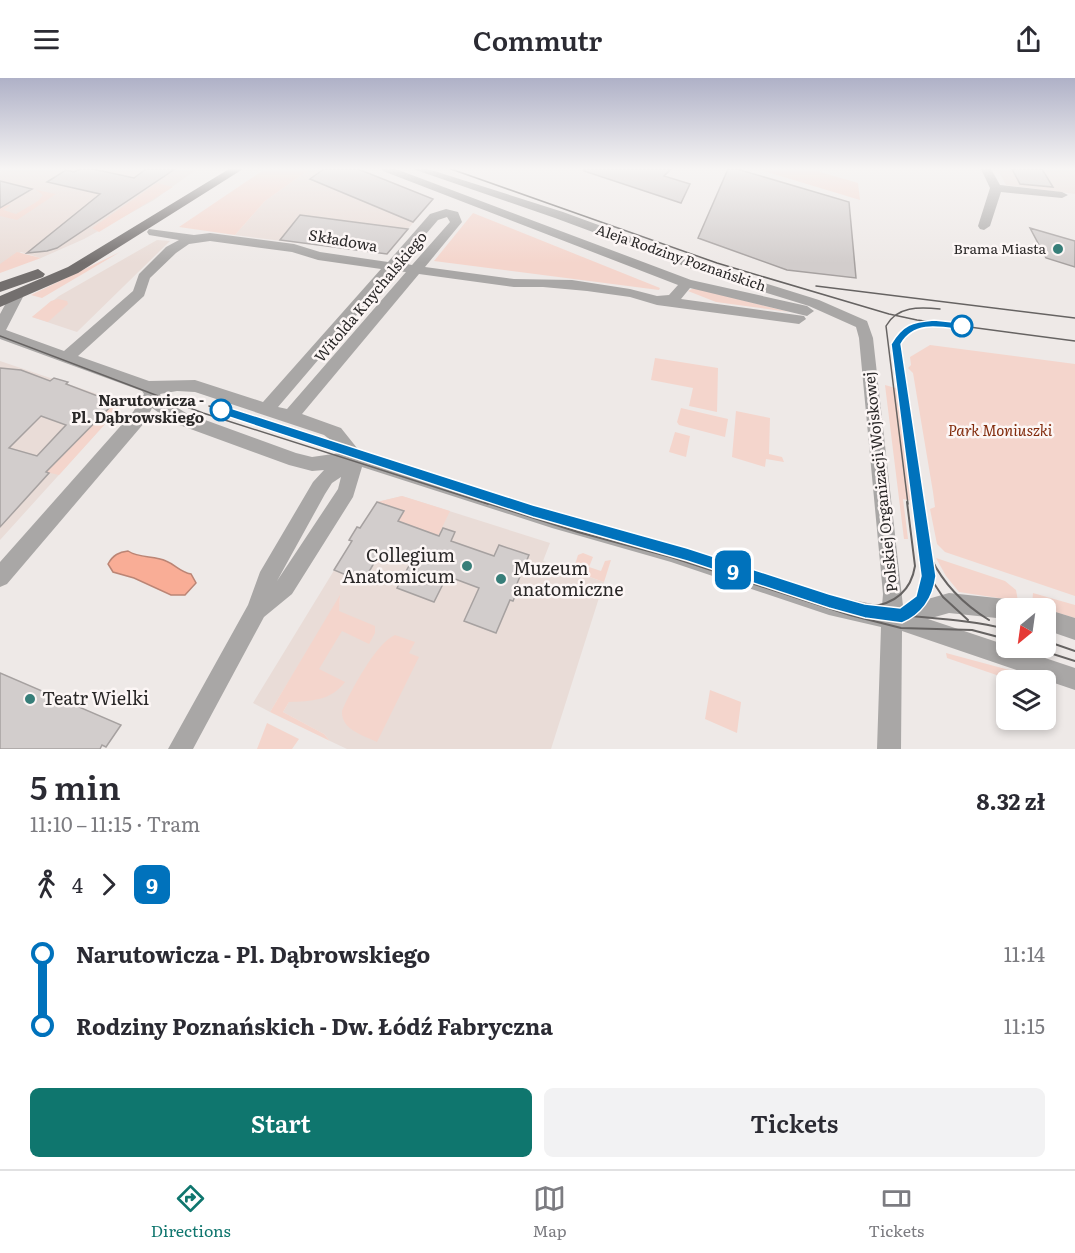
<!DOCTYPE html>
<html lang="en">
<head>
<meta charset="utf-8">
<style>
  :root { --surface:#fff; --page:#f2f2f3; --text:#2b2b33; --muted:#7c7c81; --line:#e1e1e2; --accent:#0f766e }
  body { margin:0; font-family:Literata,serif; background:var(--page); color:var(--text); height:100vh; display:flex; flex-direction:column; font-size:22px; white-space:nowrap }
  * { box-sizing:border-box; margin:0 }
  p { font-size:20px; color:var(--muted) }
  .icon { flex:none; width:33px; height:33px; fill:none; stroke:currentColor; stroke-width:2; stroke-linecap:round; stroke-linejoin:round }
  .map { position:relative; height:671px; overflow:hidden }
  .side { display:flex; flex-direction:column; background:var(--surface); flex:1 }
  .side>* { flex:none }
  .badge { padding:0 12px; border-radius:9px; font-size:21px; line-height:39px }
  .needle { width:39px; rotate:209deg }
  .tools { position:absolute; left:996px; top:520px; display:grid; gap:12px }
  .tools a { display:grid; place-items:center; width:60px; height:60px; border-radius:9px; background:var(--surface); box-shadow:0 3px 9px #0003; font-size:30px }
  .map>.badge { position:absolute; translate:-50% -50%; box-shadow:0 0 0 3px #fff }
  .legs { display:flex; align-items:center; gap:9px; height:66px; padding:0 30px; font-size:20px }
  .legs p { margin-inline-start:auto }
  .overview { display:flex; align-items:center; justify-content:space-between; height:102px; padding:0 30px }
  h1 { font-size:33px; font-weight:600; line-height:45px }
  .cta { display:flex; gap:12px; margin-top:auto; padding:12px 30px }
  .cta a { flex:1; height:69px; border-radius:9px; background:var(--accent); color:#fff; font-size:24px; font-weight:600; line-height:69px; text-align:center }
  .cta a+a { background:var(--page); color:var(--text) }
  ul { padding:0 30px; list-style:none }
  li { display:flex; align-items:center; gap:21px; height:72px; font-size:22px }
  li i { display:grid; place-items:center; width:9px; height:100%; margin:0 8px; background:currentColor }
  li i::after { content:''; width:15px; height:15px; margin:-8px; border:4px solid; border-radius:50%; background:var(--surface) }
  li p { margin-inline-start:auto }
  li:first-child i { background:linear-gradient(#0000 50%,currentColor 0) }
  li:last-child i { background:linear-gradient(currentColor 50%,#0000 0) }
  header { display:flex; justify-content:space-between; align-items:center; height:78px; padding:0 30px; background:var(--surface); font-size:27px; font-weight:600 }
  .dock { display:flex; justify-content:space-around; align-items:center; height:84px; border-top:2px solid var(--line); background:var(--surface); font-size:16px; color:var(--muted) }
  .dock a { display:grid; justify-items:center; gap:3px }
  .dock .active { color:var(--accent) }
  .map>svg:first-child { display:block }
  .built { fill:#e9dcd7 }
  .green { fill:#f4d5cc }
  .water { fill:#f9ad96; stroke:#bb8575; stroke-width:1.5 }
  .building { fill:#d2cdcc; stroke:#a6a1a0; stroke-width:1.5; fill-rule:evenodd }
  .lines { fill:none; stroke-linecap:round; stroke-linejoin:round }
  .minor { fill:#a9a7a6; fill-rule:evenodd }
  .major { fill:#736f6e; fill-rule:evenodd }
  .tram-far1 { stroke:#666362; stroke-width:1.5 }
  .tram { stroke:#666362; stroke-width:2 }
  .line-1 { fill:#0072bc; stroke:#fff; stroke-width:1.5 }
  .poi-dot { fill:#377e79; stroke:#fcf6f5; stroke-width:2 }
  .stop-1-dot { fill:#fff; stroke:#0072bc; stroke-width:3 }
  .labels { text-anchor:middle; stroke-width:5; stroke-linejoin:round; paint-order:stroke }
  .far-poi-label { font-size:14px; fill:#2a2828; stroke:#fcf6f5; text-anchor:end }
  .far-street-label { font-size:14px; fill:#2a2828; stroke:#fcf6f5 }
  .street-label { font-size:15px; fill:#2a2828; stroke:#fcf6f5 }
  .stop-label { font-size:15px; font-weight:bold; fill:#2a2828; stroke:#fcf6f5; text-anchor:end }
  .park-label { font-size:15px; font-style:italic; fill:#822c0d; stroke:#fcf6f5 }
  .near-poi-label { font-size:18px; fill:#2a2828; stroke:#fcf6f5; text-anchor:start }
</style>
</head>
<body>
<header><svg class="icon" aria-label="menu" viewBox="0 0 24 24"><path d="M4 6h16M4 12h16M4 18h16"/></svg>Commutr<svg class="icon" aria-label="share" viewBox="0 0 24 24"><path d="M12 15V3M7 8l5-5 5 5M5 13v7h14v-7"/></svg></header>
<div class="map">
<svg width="1075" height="671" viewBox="0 0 1075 671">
  <rect width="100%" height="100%" fill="#eee9e7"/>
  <!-- built -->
  <path class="built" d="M7 91H197L154 122 84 161 41 180 21 174 0 188V94Z
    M310 91H359L433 121 387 176 235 157 265 123Z
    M997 91H1075V116L1006 107Z
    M157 162 170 163 77 254 32 239 59 218Z
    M0 283 124 325 0 462Z
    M402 418 550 465 543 483 604 504 551 671H347L330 663 324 656 283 634 337 543 340 519 270 634 253 625 352 463 349 462 357 449 360 450 377 424Z"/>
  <!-- green -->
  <path class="green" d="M265 91H310L265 123 235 157 179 149Z
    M757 91H810L858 105 860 122Z
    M157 105 173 109 99 154 92 150Z
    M36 112 56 116 17 142 0 138V128L11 127 3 132 16 136 38 123 43 117Z
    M473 135 660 210 659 212 434 183Z
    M17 174 41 180 0 195V186Z
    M120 174 42 220 31 217Z
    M692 211H698L789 234 716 224 688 213Z
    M58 221 67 223 68 226 48 244 32 239 51 223Z
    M930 267 1075 286V518L945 474 937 466 930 431 935 429 933 414 913 295 908 290 911 287 910 279Z
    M655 280 718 290 717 334 689 328 693 310 651 302Z
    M885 307 906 313 922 425 903 421 908 461H904Z
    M118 321 124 325 59 397 46 394Z
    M681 330 728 341 725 359 679 347 677 344Z
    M736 333 770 340 769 376 782 379 784 384 766 381 765 389 732 379Z
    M675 354 690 358 686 379 669 374Z
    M402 418 450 433 438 458 398 443 404 433 377 424Z
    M583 475 593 479 589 489 601 493 605 483 611 482 604 504 573 493 578 477Z
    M936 480 1005 503 1016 512 1018 523 959 514 946 498Z
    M1033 515 1075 527V540L1032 527Z
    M340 517 339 533 375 548V555L369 566 342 553 319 591 345 604C331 623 311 623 289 624L283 634 324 656 330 663 270 634Z
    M395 557 415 564 409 575 419 579 377 664C363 657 341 652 342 633 350 614 376 565 395 557Z
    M946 575 1013 593 1014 603 947 580Z
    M710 612 741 624 737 655 705 641Z
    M267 645 299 661 292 671H257Z"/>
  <!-- water -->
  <path class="water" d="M128 473C140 481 154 477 166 483 176 487 180 494 191 496L196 505 185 517H171L134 500 113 494 108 486C113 477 119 474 128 473Z"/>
  <!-- building -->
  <path class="building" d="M80 91H93L134 100 146 91H175L57 170 47 173 27 175 100 116 47 104 66 92 74 94Z
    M324 91H358L433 121 413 144 310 101Z
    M584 91H671L664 98 690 106 681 125 584 93Z
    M728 91H737L849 124 856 200 787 192 698 160Z
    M1012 91H1042L1053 109 1020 106Z
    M0 103 32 111 0 130Z
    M300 137 346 143 408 151 387 176 280 162Z
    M1030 150 1075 163V189L1046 180Z
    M0 290 21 292 50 303 54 300 68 304 66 306 100 319 103 316 118 321 46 394 49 395 0 449ZM41 338 66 347 37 378 9 370Z
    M377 424 404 433 398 443 439 458 443 450 455 454 451 463 494 478 499 467 529 477 516 508 519 509 513 523 510 522 496 555 464 543 479 510 447 498 434 524 397 510 411 484 381 473 363 504 334 492 352 463 349 462 357 449 360 450Z
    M0 595 121 647 106 669 102 667 100 671H0Z"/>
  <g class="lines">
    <!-- minor -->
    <path class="minor" d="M382 91H396L691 202 807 228 814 233 807 238 690 210 681 221 804 238 806 241 799 246 657 227 630 219 587 213 543 209H514L419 196 302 336 341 350 361 375 552 434 671 466 829 517 882 528 883 516 859 260 856 249 809 228 706 196 555 140 413 91H428L563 134 716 190 819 222 867 243 873 260 903 528 949 515 1006 521 1013 524 1016 531H1006V541L949 535 928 541 1006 567V570H1015L1075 590V612L902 553 901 671H877L881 549 829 537 671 484 552 450 362 389 353 419 292 516 264 539 193 671H168L248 527 260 494 313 404 324 392 312 393 289 387 174 345 152 330 145 344 7 506 0 509V484L133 334 144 316 142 313 0 261V236L12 214H22L24 217 6 252 64 273 133 213 139 196 166 169 179 162 149 157 147 154 149 151 194 157 210 155 294 166 320 174 388 184 430 136 446 131 458 134 462 144 425 189 514 201 572 202 630 211 657 218 669 217 678 207 383 93ZM447 139 450 144 412 187 401 185 438 142ZM210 163 292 174 318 182 381 191 263 324 195 302 149 303 78 278 144 218 150 200 176 175 189 166ZM394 193 406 194 287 331 278 329ZM177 313 195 314 324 357 332 363 340 375 312 379 296 375 186 335 162 320 160 316ZM341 399 338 411 277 503 325 416 332 405Z
      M981 91H991L1000 107 1062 114 1068 117 1062 120 1001 114 990 148 984 152 980 151 978 148 990 110Z
      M1046 531 1075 540V562L1046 552Z"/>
    <!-- major -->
    <path class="major" d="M229 91H243L78 195 0 229V218L68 189Z
      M38 191 45 196 43 199 0 214V204Z"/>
    <!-- tram-far1 -->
    <path class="tram-far1" d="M451 91 717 185 889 236 917 242 1075 263
      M816 208 1075 240
      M0 258 203 335 488 426
      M209 328 334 369
      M908 426 886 248C897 228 919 229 940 231
      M919 426 896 266 903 254 923 246"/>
    <!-- tram -->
    <path class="tram" d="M484 424 578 454 671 479 850 537 901 550 972 552 1006 561
      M931 480C944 507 963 526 989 542
      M927 495 943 519 968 542
      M869 529C894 526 911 513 915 488L907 424
      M853 530C904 541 956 538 1006 551
      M903 537C943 514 924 462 919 424
      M1046 563 1075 573
      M1034 570 1075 583"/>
  </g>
  <!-- sky -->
  <linearGradient id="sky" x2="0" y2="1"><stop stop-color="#afb1c7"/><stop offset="0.49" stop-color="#f7f5f4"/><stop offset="1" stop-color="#f7f5f4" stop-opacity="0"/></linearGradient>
  <rect width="1075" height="185" fill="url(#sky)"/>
  <!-- line-1 -->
  <path class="line-1" d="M934 242 962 245 968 248 962 252C940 249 914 243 901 266L936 498C933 520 923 536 902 545L865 540 829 530 687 483 533 439 217 335 216 332 221 327 533 427 687 470 829 516 865 526 900 530 916 518 921 498 891 266C903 246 912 244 934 242Z"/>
  <!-- markers -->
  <g class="poi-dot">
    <circle cx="1058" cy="171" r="6"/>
    <circle cx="467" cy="488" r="6"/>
    <circle cx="501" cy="501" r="6"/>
    <circle cx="30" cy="621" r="6"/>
  </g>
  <g class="stop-1-dot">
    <circle cx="962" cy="248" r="10"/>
    <circle cx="221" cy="332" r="10"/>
  </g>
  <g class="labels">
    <!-- far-poi labels -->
    <g class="far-poi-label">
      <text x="1046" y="176">Brama Miasta</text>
    </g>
    <!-- far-street labels -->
    <g class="far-street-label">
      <text transform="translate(681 180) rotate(19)" y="5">Aleja Rodziny Poznańskich</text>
    </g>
    <!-- street labels -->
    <g class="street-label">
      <text transform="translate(343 163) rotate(10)" y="5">Składowa</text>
      <text transform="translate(371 219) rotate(-50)" y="5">Witolda Knychalskiego</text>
      <text transform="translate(881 404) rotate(-96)" y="5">Polskiej Organizacji Wojskowej</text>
    </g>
    <!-- stop labels -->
    <g class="stop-label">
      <text x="204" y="328">Narutowicza -<tspan x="204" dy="17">Pl. Dąbrowskiego</tspan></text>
    </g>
    <!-- park labels -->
    <g class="park-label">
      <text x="1000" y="358">Park Moniuszki</text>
    </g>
    <!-- near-poi labels -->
    <g class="near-poi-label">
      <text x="455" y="484" text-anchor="end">Collegium<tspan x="455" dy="21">Anatomicum</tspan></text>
      <text x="513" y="497">Muzeum<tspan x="513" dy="21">anatomiczne</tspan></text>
      <text x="42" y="627">Teatr Wielki</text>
    </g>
  </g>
</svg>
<div class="tools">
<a><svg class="needle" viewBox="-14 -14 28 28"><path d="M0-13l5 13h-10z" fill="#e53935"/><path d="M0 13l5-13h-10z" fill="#7c7c81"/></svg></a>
<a><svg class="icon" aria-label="layers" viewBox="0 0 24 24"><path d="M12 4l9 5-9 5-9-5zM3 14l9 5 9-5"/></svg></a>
</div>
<b class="badge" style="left:733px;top:492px;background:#0072bc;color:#fff">9</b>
</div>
<section class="side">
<div class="overview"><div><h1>5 min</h1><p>11:10 – 11:15 · Tram</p></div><b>8.32 zł</b></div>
<div class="legs"><svg class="icon" aria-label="walk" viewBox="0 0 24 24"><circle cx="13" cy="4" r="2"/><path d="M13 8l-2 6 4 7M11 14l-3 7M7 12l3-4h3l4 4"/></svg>4<svg class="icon" aria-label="forward" viewBox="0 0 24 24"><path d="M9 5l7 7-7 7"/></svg><b class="badge" style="background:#0072bc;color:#fff">9</b></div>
<ul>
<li><i style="color:#0072bc"></i><b>Narutowicza - Pl. Dąbrowskiego</b><p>11:14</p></li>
<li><i style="color:#0072bc"></i><b>Rodziny Poznańskich - Dw. Łódź Fabryczna</b><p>11:15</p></li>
</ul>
<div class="cta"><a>Start</a><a>Tickets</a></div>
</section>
<nav class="dock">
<a class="active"><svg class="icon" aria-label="directions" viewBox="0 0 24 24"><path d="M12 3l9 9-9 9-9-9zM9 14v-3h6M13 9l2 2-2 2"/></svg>Directions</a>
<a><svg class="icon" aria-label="map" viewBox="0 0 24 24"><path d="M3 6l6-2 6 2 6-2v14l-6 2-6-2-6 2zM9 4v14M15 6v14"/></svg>Map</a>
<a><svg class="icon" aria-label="tickets" viewBox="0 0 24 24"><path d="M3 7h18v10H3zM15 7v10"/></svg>Tickets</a>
</nav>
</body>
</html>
